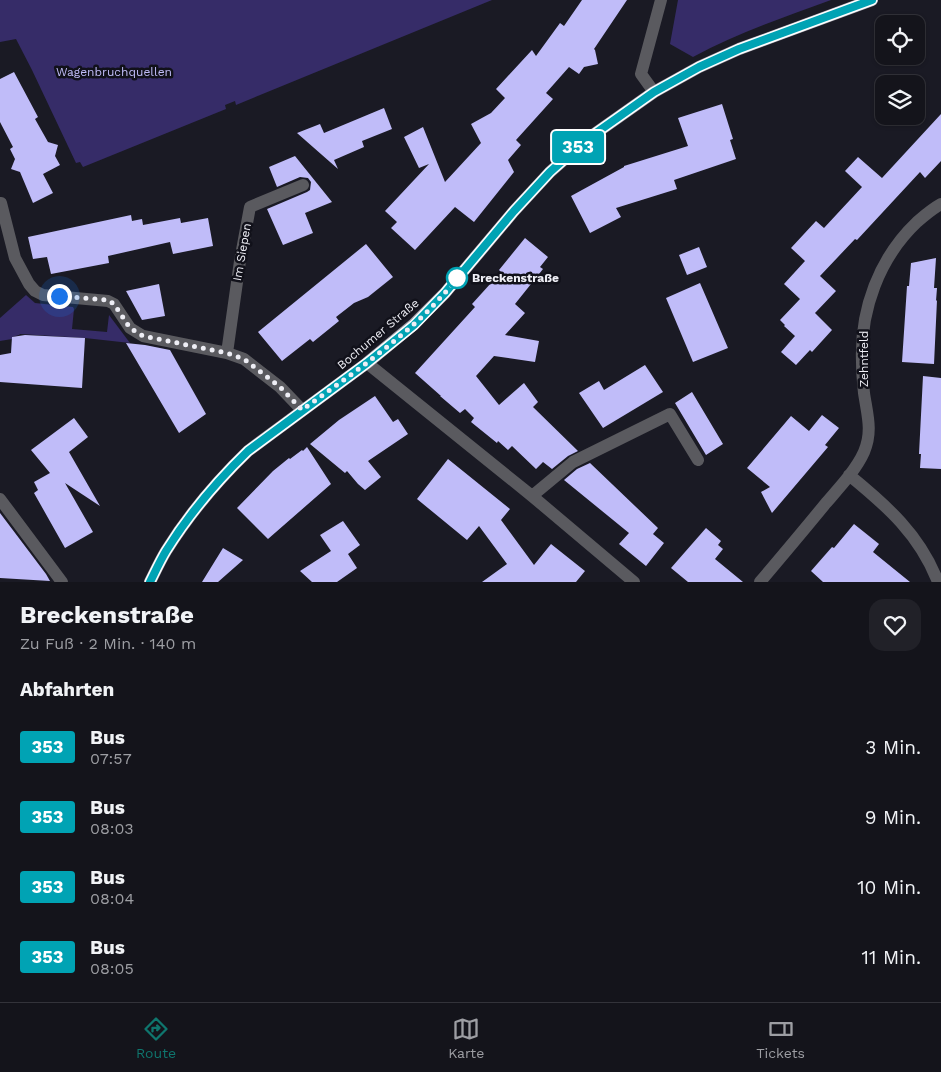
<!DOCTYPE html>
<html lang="de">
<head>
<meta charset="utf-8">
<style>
  :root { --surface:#14141b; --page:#212128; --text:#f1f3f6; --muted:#9d9ea3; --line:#33333a; --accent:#0f766e }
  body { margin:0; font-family:"Work Sans",sans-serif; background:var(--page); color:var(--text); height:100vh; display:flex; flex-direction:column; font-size:19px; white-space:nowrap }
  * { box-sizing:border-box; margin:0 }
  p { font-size:16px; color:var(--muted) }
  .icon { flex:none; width:28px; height:28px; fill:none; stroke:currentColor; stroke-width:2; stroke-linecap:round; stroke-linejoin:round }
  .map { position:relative; height:582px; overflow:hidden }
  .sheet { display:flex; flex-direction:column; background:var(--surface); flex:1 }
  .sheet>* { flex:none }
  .badge { padding:0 10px; border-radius:4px; font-size:18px; line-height:32px }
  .fabs { position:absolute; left:875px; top:15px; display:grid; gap:10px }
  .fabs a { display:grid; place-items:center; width:50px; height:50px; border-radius:10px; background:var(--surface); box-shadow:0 1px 4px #0004,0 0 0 1px var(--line); font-size:25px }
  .you { position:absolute; width:25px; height:25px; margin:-12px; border:4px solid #fff; border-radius:50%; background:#1a73e8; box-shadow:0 0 0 8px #1a73e833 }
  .map>.badge { position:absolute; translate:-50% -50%; box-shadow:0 0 0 2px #fff }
  h2 { padding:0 20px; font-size:19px; line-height:45px }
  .round { display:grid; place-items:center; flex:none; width:52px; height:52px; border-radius:15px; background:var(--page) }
  .summary { display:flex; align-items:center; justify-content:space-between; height:85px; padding:0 20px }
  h1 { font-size:24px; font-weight:700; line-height:38px }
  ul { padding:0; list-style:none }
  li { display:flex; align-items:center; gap:15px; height:70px; padding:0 20px }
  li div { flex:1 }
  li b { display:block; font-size:19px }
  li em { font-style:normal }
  li .badge { min-width:55px; font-weight:700; text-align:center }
  .dock { display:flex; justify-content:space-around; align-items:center; height:70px; border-top:1px solid var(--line); background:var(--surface); font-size:14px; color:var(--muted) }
  .dock a { display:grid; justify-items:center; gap:2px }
  .dock .current { color:var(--accent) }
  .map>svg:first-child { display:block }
  .green { fill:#362c68 }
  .building { fill:#c0bcf9 }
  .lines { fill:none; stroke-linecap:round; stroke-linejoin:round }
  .minor { stroke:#5a5a5f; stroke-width:12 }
  .major { stroke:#9999a4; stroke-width:12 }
  .line-casing { stroke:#fff; stroke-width:11 }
  .line { stroke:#00a3b4; stroke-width:8 }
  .walk { stroke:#eeeef5; stroke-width:5; stroke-dasharray:0 9 }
  .stop-dot { fill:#fff; stroke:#00a3b4; stroke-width:2.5 }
  .labels { text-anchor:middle; stroke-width:5; stroke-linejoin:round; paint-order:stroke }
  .park-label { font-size:12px; fill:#c1bdf8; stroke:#11111a }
  .street-label { font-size:12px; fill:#eeeef5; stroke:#11111a }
  .stop-label { font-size:12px; font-weight:bold; fill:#eeeef5; stroke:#11111a; text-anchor:start }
</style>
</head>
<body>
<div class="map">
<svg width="941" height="582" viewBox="0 0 941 582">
  <rect width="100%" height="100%" fill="#1a1a24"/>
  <!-- green -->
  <path class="green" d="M0 0H492L236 105 235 101 225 105 226 109 83 167 80 162 76 163 32 70 16 39 0 42Z
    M678 0H831C785 17 737 33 693 57L670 44Z
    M26 295 35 303 73 307 74 309 72 329 107 332 109 315 130 343 85 338 20 334 19 335 12 337V339L0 341V318Z"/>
  <!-- building -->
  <path class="building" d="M582 0H627L594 49 595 50 598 64 584 67 579 74 569 67 546 93 553 99 516 140 521 145 508 160 514 172 474 222 455 207 415 250 391 228 397 222 385 211 429 164 419 168 404 137 423 127 445 182 481 143 471 124 491 113 505 98 496 89 532 50 536 56 560 23 564 26Z
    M14 72 38 117 35 119 48 142 58 145 55 156 60 165 43 174 53 193 33 203 20 172 11 169 15 159 10 149 13 147 0 122V79Z
    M722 104 733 139 730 140 736 159 674 180 677 189 616 208 621 217 590 233 571 196 624 167V166L688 146 678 118Z
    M384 108 392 129 362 141 364 147 334 160 338 169 297 133 320 124 324 133Z
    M941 114V161L925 178 920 172 857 240 855 239 820 276 836 291 815 313 832 330 812 352 810 350 796 365 781 352 795 336 784 326 785 325 780 320 800 299 784 284 805 261 791 248 816 221 824 228 862 187 845 171 858 157 882 178Z
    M295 156 332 202 305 213 313 233 283 245 267 209 307 192 310 190 311 182 308 178 300 177 277 187 269 167Z
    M131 215 132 221 142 219 143 225 180 218 181 223 208 218 213 246 173 254 170 242 108 256 109 263 51 274 47 257 33 259 28 237Z
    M525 238 548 257 540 267 543 269 515 304 525 313 505 335 539 341 535 362 494 356 476 376 499 405 524 383 538 402 533 407 578 451 568 456 552 469 543 462 536 469 512 446 508 450 498 441 497 443 471 422 474 418 465 409 460 413 440 396H441L415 373 475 307 472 304 501 272 499 270Z
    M366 244 393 277 368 297 354 303 336 317 339 321 313 342 310 339 282 361 258 332Z
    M699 247 707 267 687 275 679 255Z
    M936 258 934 288H937L936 301 937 300 934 364 902 362 907 286H909L911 263Z
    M700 283 728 348 693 362 666 298Z
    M159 284 165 316 142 320 126 291Z
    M25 335 85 338 82 388 0 382V355L11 353 12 337Z
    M126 343 145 345 170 350 206 414 179 433Z
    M645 365 663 392 603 428 579 393 599 381 604 390Z
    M923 376 941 378V469L920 468 921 454H919Z
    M692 392 723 444 706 455 675 403Z
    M375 396 393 422 398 419 408 434 368 461 381 477 365 490 358 484 347 471 345 473 310 444 339 420Z
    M822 415 839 428 825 445 828 447 772 513 761 492 770 487 747 468 791 416 809 431Z
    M74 418 88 437 69 452 100 506 65 483 93 532 65 548 34 493 38 490 34 482 50 473 31 450Z
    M307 447 331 484 268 539 237 508 273 471 289 458 290 459 302 450 303 451Z
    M448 459 510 509 501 520 534 565 551 544 585 571 576 582H482L507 564 479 526 467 540 417 499Z
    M590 463 658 528 653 534 664 543 646 566 619 544 629 533 564 480 577 469Z
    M0 513 46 574 50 581 0 578Z
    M343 521 360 545 348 554 357 568 337 582H312L300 571 331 551 320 535Z
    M854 524 879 544 873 552 910 582H823L811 571 832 547 834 548Z
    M706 528 721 541 718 545 723 549 715 559 743 582H688L671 568Z
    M223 548 243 560 218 582H202Z"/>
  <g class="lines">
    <!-- minor -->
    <path class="minor" d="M654 92 641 74 661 0
      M1 203 15 258 29 284 35 291 43 295 108 301 114 304 130 328 143 336 227 353 244 359 280 387 302 410
      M227 353 240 261 250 207 303 185
      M367 363 532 496 634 582
      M849 475C887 506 920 535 938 582
      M532 496 573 462 670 414 698 460
      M0 499 62 582
      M760 582C782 556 804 530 826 503 839 488 856 470 864 452 873 431 867 414 864 393 863 383 862 372 862 362 860 310 879 258 917 222 925 215 932 209 941 204"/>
    <!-- major -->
    <path class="major" d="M150 582C155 572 160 561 166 551 189 514 217 481 248 451L367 363 413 325 445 293 514 211 550 172 586 140 654 92 699 67 739 49 872 0"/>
  </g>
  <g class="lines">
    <defs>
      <path id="line" d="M150 582C155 572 160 561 166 551 189 514 217 481 248 451L367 363 414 325 445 293 514 211 550 172 586 140 654 92 699 67 739 49 872 0"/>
    </defs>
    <!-- line casing -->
    <use href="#line" class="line-casing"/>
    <!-- line -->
    <use href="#line" class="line"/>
    <!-- walk -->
    <path class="walk" d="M59 296 108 300 114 304 130 328 143 336 227 353 244 359 280 387 302 410C340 383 378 356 413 325 430 310 446 292 461 274L457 278"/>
  </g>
  <!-- markers -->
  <circle class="stop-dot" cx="457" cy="278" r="10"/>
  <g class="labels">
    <!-- park labels -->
    <g class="park-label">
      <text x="114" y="76">Wagenbruchquellen</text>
    </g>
    <!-- street labels -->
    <g class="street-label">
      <text transform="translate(242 252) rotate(-80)" y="4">Im Siepen</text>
      <text transform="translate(378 334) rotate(-40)" y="4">Bochumer Straße</text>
      <text transform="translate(864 359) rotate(-90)" y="4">Zehntfeld</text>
    </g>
    <!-- stop labels -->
    <g class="stop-label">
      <text x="472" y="282">Breckenstraße</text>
    </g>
  </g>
</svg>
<div class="fabs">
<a><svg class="icon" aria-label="locate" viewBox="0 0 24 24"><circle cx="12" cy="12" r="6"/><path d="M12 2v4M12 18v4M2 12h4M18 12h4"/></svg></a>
<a><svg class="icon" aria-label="layers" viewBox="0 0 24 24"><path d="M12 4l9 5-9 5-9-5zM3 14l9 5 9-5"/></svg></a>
</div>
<div class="you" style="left:59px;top:296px"></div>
<b class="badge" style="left:578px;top:147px;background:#00a3b4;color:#fff">353</b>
</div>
<section class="sheet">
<div class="summary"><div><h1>Breckenstraße</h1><p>Zu Fuß · 2 Min. · 140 m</p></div><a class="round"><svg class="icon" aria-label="heart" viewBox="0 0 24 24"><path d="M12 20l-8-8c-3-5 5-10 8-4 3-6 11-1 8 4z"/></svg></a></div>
<h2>Abfahrten</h2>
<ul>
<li><span class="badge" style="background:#00a3b4;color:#fff">353</span><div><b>Bus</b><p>07:57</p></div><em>3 Min.</em></li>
<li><span class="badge" style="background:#00a3b4;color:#fff">353</span><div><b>Bus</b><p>08:03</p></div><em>9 Min.</em></li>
<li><span class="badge" style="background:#00a3b4;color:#fff">353</span><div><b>Bus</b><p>08:04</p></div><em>10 Min.</em></li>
<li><span class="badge" style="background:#00a3b4;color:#fff">353</span><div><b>Bus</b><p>08:05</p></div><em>11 Min.</em></li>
</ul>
</section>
<nav class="dock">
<a class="current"><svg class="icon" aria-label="directions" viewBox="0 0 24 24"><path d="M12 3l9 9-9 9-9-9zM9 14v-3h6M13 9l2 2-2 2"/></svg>Route</a>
<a><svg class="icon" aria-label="map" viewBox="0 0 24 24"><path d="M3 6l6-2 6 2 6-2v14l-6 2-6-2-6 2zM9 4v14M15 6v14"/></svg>Karte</a>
<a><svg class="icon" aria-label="tickets" viewBox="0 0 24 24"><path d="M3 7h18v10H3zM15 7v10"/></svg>Tickets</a>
</nav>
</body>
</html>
